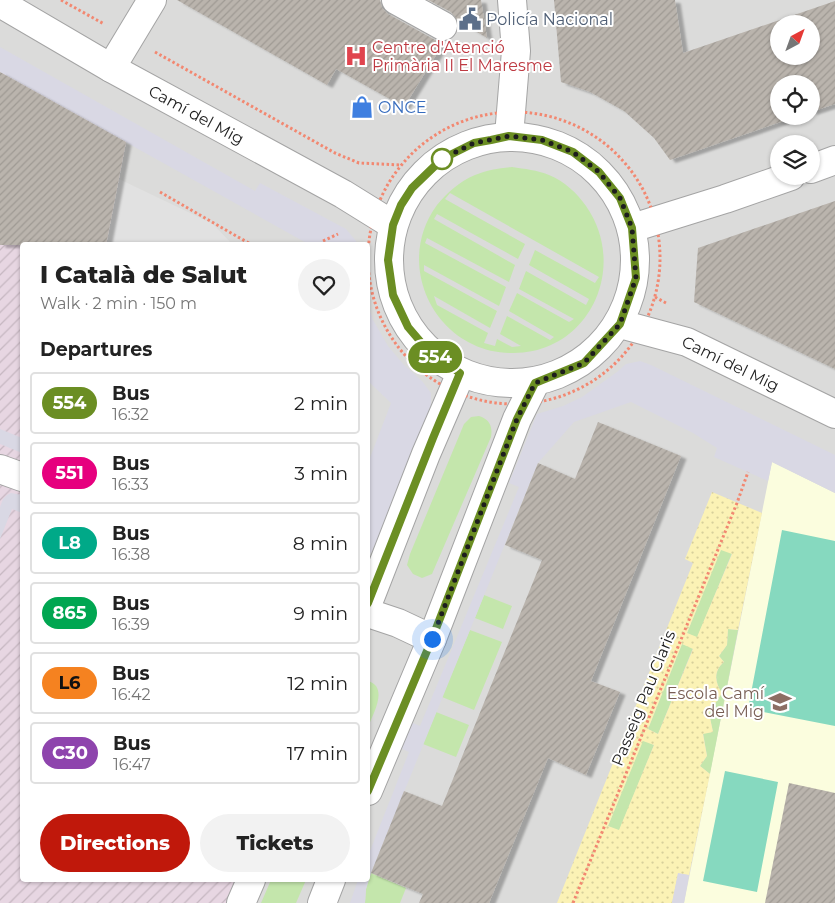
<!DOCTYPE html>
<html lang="en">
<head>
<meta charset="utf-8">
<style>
  :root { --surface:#fff; --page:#f2f2f2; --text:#222; --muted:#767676; --line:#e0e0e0; --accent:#c0180b }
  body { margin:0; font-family:Montserrat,sans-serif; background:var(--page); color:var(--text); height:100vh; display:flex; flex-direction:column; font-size:19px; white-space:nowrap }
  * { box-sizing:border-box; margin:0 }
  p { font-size:16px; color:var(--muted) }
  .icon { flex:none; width:28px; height:28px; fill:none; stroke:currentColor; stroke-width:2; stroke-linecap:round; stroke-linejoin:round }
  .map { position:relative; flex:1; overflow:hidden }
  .panel { position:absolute; left:20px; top:242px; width:350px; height:640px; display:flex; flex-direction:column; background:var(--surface); border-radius:5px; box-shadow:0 1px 4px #0004 }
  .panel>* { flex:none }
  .badge { padding:0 10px; border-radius:16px; font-size:18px; line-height:32px }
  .needle { width:32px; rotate:41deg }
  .buttons { position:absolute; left:770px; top:15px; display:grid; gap:10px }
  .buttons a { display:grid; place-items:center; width:50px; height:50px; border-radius:50%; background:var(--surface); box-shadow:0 1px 4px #0004; font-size:25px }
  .you { position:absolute; width:25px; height:25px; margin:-12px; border:4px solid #fff; border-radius:50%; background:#1a73e8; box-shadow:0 0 0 8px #1a73e833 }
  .map>.badge { position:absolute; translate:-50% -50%; box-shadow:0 0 0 2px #fff }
  h2 { padding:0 20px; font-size:19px; line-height:45px }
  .round { display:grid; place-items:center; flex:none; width:52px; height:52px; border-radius:26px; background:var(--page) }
  .summary { display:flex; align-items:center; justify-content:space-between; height:85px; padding:0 20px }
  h1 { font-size:24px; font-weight:800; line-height:38px }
  .cta { display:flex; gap:10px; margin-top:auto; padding:10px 20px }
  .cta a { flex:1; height:58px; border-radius:30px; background:var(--accent); color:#fff; font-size:20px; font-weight:800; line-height:58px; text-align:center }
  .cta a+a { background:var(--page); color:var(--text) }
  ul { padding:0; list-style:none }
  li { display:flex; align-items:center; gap:15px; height:62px; margin:0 10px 8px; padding:0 10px; border:2px solid var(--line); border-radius:5px }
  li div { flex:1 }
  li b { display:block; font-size:19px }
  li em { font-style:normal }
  li .badge { min-width:55px; font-weight:700; text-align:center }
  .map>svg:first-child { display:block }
  .residential { fill:#dbdbda; fill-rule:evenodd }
  .industrial { fill:url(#industrial-furrows) }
  .education { fill:#fbfdde }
  .grass { fill:#c4e6ac; fill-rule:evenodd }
  .sand { fill:url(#sand-dots); fill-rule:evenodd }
  .pitch { fill:#86d9bf }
  .parking { fill:#e1e1e1 }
  .plaza { fill:#d9d8e4 }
  .building { fill:url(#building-hatch); fill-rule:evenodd; filter:url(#shadow) }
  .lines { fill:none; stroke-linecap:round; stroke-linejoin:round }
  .minor-casing { stroke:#a4a4a4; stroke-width:30 }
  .path { stroke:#f28871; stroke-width:3; stroke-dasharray:2.5 2.5; stroke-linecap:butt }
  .minor { stroke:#fff; stroke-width:28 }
  .line-casing { stroke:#fff; stroke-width:11 }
  .line { stroke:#6b8e23; stroke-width:8 }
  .walk { stroke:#1d1d1d; stroke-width:5; stroke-dasharray:0 9 }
  .stop-dot { fill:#fff; stroke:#6b8e23; stroke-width:2.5 }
  .labels { text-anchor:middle; stroke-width:4; stroke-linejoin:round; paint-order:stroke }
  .service-label { font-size:16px; fill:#4e5e75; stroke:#fff; text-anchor:start }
  .health-label { font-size:16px; fill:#be3a42; stroke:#fff; text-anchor:start }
  .shop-label { font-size:16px; fill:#366cbe; stroke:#fff; text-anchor:start }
  .street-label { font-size:16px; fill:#1d1d1d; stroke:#fff }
  .education-label { font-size:16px; fill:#785e54; stroke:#fff; text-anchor:end }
</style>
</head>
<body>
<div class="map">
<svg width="835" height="903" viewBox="0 0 835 903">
  <defs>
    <pattern id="industrial-furrows" width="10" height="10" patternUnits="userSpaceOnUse" patternTransform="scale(1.25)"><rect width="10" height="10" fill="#e7d6e2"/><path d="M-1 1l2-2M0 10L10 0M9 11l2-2" fill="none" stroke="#c6b7c1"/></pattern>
    <pattern id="sand-dots" width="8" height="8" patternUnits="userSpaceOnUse" patternTransform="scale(1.25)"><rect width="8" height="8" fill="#fbf2b5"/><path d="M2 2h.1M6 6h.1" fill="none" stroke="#d7cf9b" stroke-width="1.8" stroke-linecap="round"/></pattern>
    <pattern id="building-hatch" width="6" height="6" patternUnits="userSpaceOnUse" patternTransform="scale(1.25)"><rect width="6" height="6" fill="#bab4ad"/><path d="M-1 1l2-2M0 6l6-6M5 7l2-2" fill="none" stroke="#9f9a94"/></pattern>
    <filter id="shadow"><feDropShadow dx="5.5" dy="3" stdDeviation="1" flood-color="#0004"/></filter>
  </defs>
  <rect width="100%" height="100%" fill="#eeebe4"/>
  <!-- residential -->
  <path class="residential" d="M0 0H835V903H233L242 880H368V245H106L119 179 0 72ZM779 24H811V56H779ZM779 84H811V116H779ZM779 144H811V176H779Z"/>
  <!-- industrial -->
  <path class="industrial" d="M0 72 126 142 106 245H22V880H242L233 903H0Z"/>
  <!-- education -->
  <path class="education" d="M772 462 835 493V903H684Z"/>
  <!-- grass -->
  <path class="grass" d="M512 167C525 169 537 170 549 175 564 181 577 193 586 206 629 267 589 354 512 353 437 353 392 266 437 205 447 193 460 181 475 175 487 170 499 168 512 167ZM450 193 599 277 595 283 535 250 529 265 589 299 586 305 526 271 519 289 574 319 569 322 517 293 509 311 554 337 550 340 507 316 500 334 521 346 512 347 497 339 495 346 484 343 488 333 437 305 434 296 490 328 497 311 424 271V265L499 306 506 287 425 243 427 238 509 282 515 265 434 219 437 214 518 259 525 244 445 199Z
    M479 416C489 419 493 426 491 437L432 574 422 578 413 574 407 565 410 554 464 424 471 417Z
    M721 549 732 553 697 638 687 633Z
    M484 595 512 606 503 629 475 618Z
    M728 629 738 630 710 774 700 766 707 756 703 733 713 732 709 713 722 693C715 683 713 671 724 662L719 656 727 645Z
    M470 630 502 642 474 710 442 697Z
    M682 644 693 648 658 734 648 729Z
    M368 681C389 687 373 714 368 727Z
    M436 712 469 725 456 757 423 744Z
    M643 740 654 745 619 831 608 826Z
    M371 873 406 888 400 903H365L366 889Z
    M271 880H306L296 903H261Z"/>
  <!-- sand -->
  <path class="sand" d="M712 492 762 513 738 630 728 629 727 645 719 656 724 662C713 671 715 683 722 693L709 713 713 732 703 734 707 756 700 766 710 774 689 875 678 874 672 903H557L693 563 685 559ZM721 550 732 554 697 637 687 633ZM682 644 693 649 658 734 648 729ZM643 741 654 745 619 830 608 826Z"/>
  <!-- pitch -->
  <path class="pitch" d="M782 530 835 541V726L748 709Z
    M725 771 778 782 757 892 703 881Z"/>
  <!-- parking -->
  <path class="parking" d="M119 179 213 224 233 245H106Z"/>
  <!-- plaza -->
  <path class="plaza" d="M0 47 255 191 260 183 346 229 356 241 357 245H310L0 72Z
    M368 305 373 320 388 346 404 365 422 381 431 393V404L428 415 376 544 368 558V463L391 403 368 381Z
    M640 361 651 365 835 455V493L772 462 768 481 714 457 717 448 693 433 631 402 574 422 538 463 371 873 366 889 365 903H350L358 880H368V856L409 752 398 747 408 721 420 726 519 487 509 483 537 414 563 406 582 397 617 372 626 364Z
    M0 429 22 438V453L0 444Z
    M11 493 22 495V513L12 509 0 539V507L3 499 7 495Z
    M678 873 689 875 684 903H672Z"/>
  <!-- building -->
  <path class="building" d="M177 0H380L382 8 388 14 435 40 444 42 404 107 336 69 327 85Z
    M428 0H481L487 38 457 20 451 12Z
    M554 0H675L683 53 835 1V104L811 112V84H779V116H798L670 160 654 138 624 111 590 92 561 82ZM779 24H811V56H779Z
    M0 72 126 142 106 245H0Z
    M835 201V369L694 302 698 248Z
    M598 422 681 456 591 681 620 692 586 775 548 758 489 903H419L423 894 371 873 404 791 442 806 542 560 505 545 538 463 575 479Z
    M789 783 835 793V903H765Z"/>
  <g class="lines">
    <defs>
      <g id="minor">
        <path d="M396 0 443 26"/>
        <path id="s1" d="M0 3 111 68 343 194 393 225"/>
        <path d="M111 68 152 0"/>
        <path d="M509 136 516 51 512 0"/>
        <circle cx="512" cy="260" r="123"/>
        <path d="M811 169 835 160"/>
        <path d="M632 228 725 199 791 176"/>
        <path id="s2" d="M620 324 687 342 835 414"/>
        <path d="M0 469 22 477"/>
        <path d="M368 603 426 454 461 373"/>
        <path d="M368 613 398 623 432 639"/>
        <path d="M368 791 432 639 517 419 535 383"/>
        <path d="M241 903 251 880"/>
        <path d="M322 903 331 880"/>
      </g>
    </defs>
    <!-- minor casing -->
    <use href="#minor" class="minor-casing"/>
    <!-- path -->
    <path class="path" d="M61 0 104 24
      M155 52 335 153 359 163 401 165
      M368 258a146 146 0 1 1 292 0a146 146 0 1 1-292 0Z
      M160 192 252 245
      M320 245 323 241 338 234
      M655 297 666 303
      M573 903 737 503 748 472"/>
    <!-- minor -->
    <use href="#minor" class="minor"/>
  </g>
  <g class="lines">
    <defs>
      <path id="line" d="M368 603 433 438 460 373 431 354 408 327 393 295 388 260 393 225 401 205 412 188 442 159 474 143 491 140 509 136 542 140 573 152 599 172 620 198 632 228 636 278 620 324 584 363 535 383 517 419 432 639 368 791"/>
    </defs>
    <!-- line casing -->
    <use href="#line" class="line-casing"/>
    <!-- line -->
    <use href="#line" class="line"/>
    <!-- walk -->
    <path class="walk" d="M432 639 517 419 535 383 584 363 620 324 636 278 632 228 620 198 599 172 573 152 542 140 509 136 474 143 442 159"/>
  </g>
  <!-- icons -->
  <defs>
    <symbol id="civic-bare" viewBox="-9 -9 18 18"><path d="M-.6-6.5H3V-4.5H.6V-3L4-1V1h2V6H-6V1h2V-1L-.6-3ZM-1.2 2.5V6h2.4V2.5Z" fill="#5c6f8a" stroke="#fff" stroke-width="2.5" paint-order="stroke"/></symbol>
    <symbol id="hospital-bare" viewBox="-9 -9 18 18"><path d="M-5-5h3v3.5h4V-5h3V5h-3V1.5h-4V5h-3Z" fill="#e0444e" stroke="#fff" stroke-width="2.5" paint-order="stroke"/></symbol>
    <symbol id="shop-bare" viewBox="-9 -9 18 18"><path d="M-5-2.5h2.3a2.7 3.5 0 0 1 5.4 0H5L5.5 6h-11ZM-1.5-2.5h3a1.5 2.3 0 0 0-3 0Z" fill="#3f7fe0" stroke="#fff" stroke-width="2.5" paint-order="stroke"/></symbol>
    <symbol id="school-bare" viewBox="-9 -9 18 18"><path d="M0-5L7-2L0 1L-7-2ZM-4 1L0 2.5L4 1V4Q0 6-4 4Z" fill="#8d6e63" stroke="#fff" stroke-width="2.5" paint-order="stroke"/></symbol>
  </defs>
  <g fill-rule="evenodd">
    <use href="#civic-bare" x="454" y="3" width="32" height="32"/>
    <use href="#hospital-bare" x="340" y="40" width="32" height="32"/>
    <use href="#shop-bare" x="346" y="91" width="32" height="32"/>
    <use href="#school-bare" x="764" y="686" width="32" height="32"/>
  </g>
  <!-- markers -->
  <circle class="stop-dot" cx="442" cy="159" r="10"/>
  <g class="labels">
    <!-- service labels -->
    <g class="service-label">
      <text x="486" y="25">Policía Nacional</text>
    </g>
    <!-- health labels -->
    <g class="health-label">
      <text x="372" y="53">Centre d'Atenció<tspan x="372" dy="18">Primària II El Maresme</tspan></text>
    </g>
    <!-- shop labels -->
    <g class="shop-label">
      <text x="378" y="113">ONCE</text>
    </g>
    <!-- street labels -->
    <g class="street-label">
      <text dy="6" stroke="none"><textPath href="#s1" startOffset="226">Camí del Mig</textPath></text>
      <text dy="6" stroke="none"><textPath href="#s2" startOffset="118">Camí del Mig</textPath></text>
      <text transform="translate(643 698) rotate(-68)" y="6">Passeig Pau Claris</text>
    </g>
    <!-- education labels -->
    <g class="education-label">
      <text x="764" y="699">Escola Camí<tspan x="764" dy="18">del Mig</tspan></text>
    </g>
  </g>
</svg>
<div class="buttons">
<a><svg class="needle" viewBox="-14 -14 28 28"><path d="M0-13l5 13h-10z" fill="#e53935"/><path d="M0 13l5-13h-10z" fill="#767676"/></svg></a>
<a><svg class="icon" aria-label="locate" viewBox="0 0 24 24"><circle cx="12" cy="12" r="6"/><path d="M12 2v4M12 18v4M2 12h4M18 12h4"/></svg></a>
<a><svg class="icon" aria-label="layers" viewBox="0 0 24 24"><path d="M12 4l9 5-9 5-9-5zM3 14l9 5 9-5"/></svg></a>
</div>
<div class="you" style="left:432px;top:639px"></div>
<b class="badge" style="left:435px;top:357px;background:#6b8e23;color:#fff">554</b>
<section class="panel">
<div class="summary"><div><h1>I Català de Salut</h1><p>Walk · 2 min · 150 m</p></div><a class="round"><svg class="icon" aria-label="heart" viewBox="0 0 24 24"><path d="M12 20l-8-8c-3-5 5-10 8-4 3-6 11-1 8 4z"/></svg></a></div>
<h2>Departures</h2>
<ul>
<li><span class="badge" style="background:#6b8e23;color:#fff">554</span><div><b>Bus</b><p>16:32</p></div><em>2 min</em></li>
<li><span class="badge" style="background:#e6007e;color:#fff">551</span><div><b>Bus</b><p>16:33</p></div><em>3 min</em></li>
<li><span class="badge" style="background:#00a988;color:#fff">L8</span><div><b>Bus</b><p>16:38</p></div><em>8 min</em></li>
<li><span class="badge" style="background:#00a651;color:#fff">865</span><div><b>Bus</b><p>16:39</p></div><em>9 min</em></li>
<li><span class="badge" style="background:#f58220;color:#111">L6</span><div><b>Bus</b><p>16:42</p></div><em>12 min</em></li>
<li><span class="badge" style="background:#8e44ad;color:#fff">C30</span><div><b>Bus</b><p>16:47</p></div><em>17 min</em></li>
</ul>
<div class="cta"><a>Directions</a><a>Tickets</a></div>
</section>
</div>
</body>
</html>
